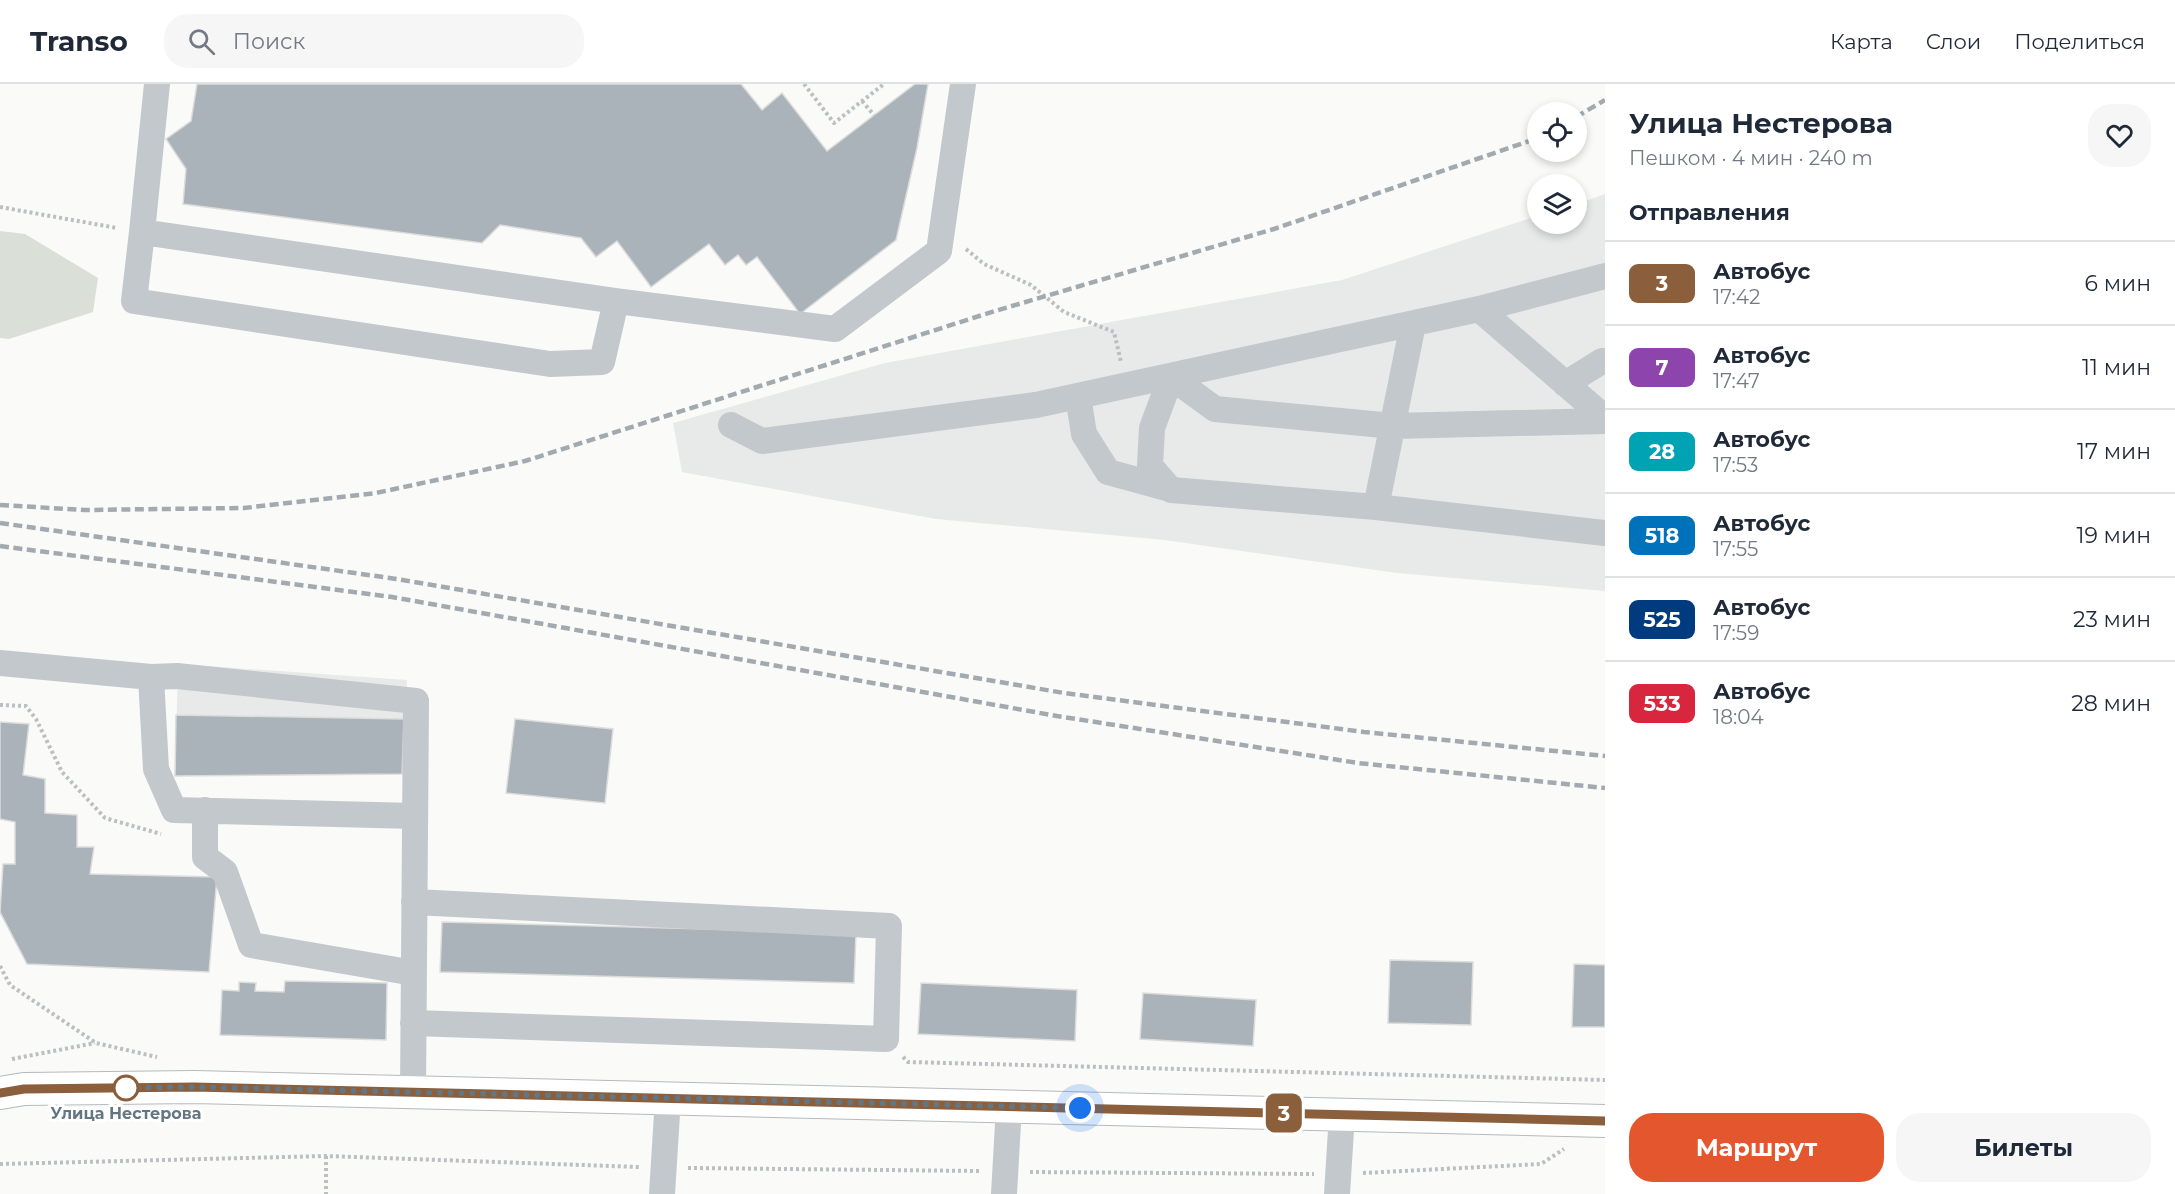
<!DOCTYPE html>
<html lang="ru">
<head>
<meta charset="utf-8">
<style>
  :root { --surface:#fff; --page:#f6f6f7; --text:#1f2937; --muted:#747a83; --line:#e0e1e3; --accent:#e4572e }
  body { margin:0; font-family:Montserrat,sans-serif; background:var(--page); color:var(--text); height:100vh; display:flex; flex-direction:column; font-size:22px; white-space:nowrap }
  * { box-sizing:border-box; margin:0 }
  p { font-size:20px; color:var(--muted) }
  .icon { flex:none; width:33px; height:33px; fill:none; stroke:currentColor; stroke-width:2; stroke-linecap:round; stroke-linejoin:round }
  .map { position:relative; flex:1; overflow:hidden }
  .side { display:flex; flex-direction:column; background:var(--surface); width:570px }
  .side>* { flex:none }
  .badge { padding:0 12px; border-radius:9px; font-size:21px; line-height:39px }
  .fabs { position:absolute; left:1527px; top:18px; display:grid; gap:12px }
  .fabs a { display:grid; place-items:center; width:60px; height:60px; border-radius:50%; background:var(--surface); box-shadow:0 3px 9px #0003; font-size:30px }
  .you { position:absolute; width:30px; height:30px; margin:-15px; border:4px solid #fff; border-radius:50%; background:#1a73e8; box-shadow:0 0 0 9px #1a73e833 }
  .map>.badge { position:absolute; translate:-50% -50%; box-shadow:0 0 0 3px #fff }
  h2 { padding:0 24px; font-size:22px; line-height:54px }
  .round { display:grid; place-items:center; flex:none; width:63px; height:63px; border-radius:24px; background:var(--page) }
  .headline { display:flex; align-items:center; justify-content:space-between; height:102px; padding:0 24px }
  h1 { font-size:28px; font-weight:700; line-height:45px }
  .primary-button { display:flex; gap:12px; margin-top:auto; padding:12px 24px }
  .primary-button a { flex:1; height:69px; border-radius:24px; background:var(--accent); color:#fff; font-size:24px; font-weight:700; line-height:69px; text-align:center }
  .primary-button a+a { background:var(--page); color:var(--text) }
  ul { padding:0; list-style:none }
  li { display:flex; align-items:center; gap:18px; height:84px; padding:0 24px; border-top:2px solid var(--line) }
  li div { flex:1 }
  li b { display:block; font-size:22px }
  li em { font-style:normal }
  li .badge { min-width:66px; font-weight:700; text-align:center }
  header { display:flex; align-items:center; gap:36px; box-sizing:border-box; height:84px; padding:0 30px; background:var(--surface); border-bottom:2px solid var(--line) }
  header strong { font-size:28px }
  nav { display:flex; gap:33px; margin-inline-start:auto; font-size:21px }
  .search { width:420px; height:54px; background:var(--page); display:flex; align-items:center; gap:15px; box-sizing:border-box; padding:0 21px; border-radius:24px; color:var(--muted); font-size:22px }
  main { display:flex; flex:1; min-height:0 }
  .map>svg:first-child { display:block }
  .built { fill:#e8e9e9 }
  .green { fill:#dadfd7 }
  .building { fill:#aab3b9; stroke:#dcdcda; stroke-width:1.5 }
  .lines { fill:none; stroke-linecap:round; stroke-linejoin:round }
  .major-casing { stroke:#b5babe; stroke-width:34 }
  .path { stroke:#bbbfc2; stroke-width:4; stroke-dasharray:3 3; stroke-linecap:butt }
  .minor { stroke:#c3c8cc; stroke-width:26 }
  .major { stroke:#fff; stroke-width:32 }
  .rail { stroke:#a2aab0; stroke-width:4.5; stroke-dasharray:9 4.5; stroke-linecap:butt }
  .line-casing { stroke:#fff; stroke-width:14 }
  .line { stroke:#8b5e3c; stroke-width:9 }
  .walk { stroke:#657683; stroke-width:6; stroke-dasharray:0 10.8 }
  .stop-dot { fill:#fff; stroke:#8b5e3c; stroke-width:3 }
  .labels { text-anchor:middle; stroke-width:6; stroke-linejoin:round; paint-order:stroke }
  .stop-label { font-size:16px; font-weight:bold; fill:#657683; stroke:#fff }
</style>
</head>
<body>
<header>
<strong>Transo</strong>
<div class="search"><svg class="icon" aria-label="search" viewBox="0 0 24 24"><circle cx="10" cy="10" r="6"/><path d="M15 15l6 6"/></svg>Поиск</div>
<nav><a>Карта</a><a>Слои</a><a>Поделиться</a></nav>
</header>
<main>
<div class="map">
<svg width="1605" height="1110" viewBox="0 0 1605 1110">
  <rect width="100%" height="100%" fill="#fafaf8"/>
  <!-- built -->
  <path class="built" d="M1605 110V507L1397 489 1164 456 936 435 682 388 673 339 885 279 1342 196 1537 132 1538 140H1576L1577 120Z
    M178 580 407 596 402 690 175 692Z"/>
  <!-- green -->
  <path class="green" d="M0 147 25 150 98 194 93 228 9 255 0 254Z"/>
  <!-- building -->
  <path class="building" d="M197 0H741L762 26 782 9 827 67 915 0H928L917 64 896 156 800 230 757 173 746 181 738 171 725 181 709 160 651 203 617 157 596 173 581 154 500 141 482 159 183 120 186 85 166 55 191 37Z
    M176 631 404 635 402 690 175 692Z
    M515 635 613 645 605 719 506 709Z
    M0 638 29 640 23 691 45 695V729L77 731V763H94L90 790 217 793 209 888 27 880 0 828 3 780H15V738L0 735Z
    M442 838 856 849 854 899 440 888Z
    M1390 876 1473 878 1471 941 1388 939Z
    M1574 880 1605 881V943H1572Z
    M285 897 387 899 386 956 220 951 222 906 239 907V898L256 899 255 907 284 908Z
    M921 899 1077 906 1075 957 918 950Z
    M1143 909 1256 916 1253 962 1140 955Z"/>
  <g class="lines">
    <defs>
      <path id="major" d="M0 1009 24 1005 194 1003 1605 1037"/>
    </defs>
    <!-- major casing -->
    <use href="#major" class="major-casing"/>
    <!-- path -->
    <path class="path" d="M804 0 834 39 884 0
      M862 17 874 31
      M0 123 117 144
      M966 165 984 180 1031 201 1064 228 1114 248 1121 278
      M0 621 26 622 36 635 62 688 105 734 161 750
      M0 882 10 901 96 959 157 973
      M903 973 908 978 1605 996
      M12 975 95 959
      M326 1072V1110
      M0 1080 326 1072 639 1083
      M688 1084 981 1087
      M1030 1088 1314 1090
      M1363 1089 1541 1080 1564 1065"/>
    <!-- minor -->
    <path class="minor" d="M157 0 142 148 616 217 835 245 939 167 963 0
      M142 148 134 217 550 280 602 278 616 217
      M1479 225 1605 334
      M1565 300 1602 277H1605
      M1078 312 1084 350 1108 388 1170 405
      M1605 337 1393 342 1215 325 1171 293 1152 344 1150 382 1171 406 1376 423 1605 449
      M731 341 762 357 1036 321 1479 225 1605 192
      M1376 423 1413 240
      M0 579 151 593 156 685 174 726 415 732
      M151 593 177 592 416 617 413 1008
      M205 726V773L225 788 251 861 414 889
      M413 939 886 955 889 842 414 818
      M662 1110 668 1014
      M1004 1110 1009 1022
      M1337 1110 1342 1030"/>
    <!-- major -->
    <use href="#major" class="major"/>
    <!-- rail -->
    <path class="rail" d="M1576 33 1605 16
      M0 421 85 426 244 424 376 409 525 377 995 227 1274 145 1538 54
      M0 439 397 495 1064 609 1364 648 1605 672
      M0 462 392 513 1057 632 1358 679 1605 704"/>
  </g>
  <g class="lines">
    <defs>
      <path id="line" d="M0 1009 24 1005 194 1003 1605 1037"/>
    </defs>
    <!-- line casing -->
    <use href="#line" class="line-casing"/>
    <!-- line -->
    <use href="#line" class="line"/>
    <!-- walk -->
    <path class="walk" d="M126 1004H121L194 1003 413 1008 1080 1024"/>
  </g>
  <!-- markers -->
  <circle class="stop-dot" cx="126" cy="1004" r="12"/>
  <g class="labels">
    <!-- stop labels -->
    <g class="stop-label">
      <text x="126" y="1035">Улица Нестерова</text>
    </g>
  </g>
</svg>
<div class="fabs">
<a><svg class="icon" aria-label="locate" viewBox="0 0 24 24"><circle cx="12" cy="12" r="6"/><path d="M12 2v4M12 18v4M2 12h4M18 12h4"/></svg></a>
<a><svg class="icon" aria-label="layers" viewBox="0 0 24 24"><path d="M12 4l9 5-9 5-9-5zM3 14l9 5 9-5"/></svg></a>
</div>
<div class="you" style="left:1080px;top:1024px"></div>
<b class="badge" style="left:1284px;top:1029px;background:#8b5e3c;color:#fff">3</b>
</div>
<section class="side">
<div class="headline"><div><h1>Улица Нестерова</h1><p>Пешком · 4 мин · 240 m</p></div><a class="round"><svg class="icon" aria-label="heart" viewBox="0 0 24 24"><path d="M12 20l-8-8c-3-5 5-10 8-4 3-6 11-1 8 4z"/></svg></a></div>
<h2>Отправления</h2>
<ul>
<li><span class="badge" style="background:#8b5e3c;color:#fff">3</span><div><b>Автобус</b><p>17:42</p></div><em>6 мин</em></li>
<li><span class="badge" style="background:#8e44ad;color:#fff">7</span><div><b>Автобус</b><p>17:47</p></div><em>11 мин</em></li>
<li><span class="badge" style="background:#00a3b4;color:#fff">28</span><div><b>Автобус</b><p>17:53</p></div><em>17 мин</em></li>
<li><span class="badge" style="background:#0072bc;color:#fff">518</span><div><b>Автобус</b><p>17:55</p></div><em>19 мин</em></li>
<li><span class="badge" style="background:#003b80;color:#fff">525</span><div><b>Автобус</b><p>17:59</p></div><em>23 мин</em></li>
<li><span class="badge" style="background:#d7263d;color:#fff">533</span><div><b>Автобус</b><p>18:04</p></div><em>28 мин</em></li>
</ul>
<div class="primary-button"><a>Маршрут</a><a>Билеты</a></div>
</section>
</main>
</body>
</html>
